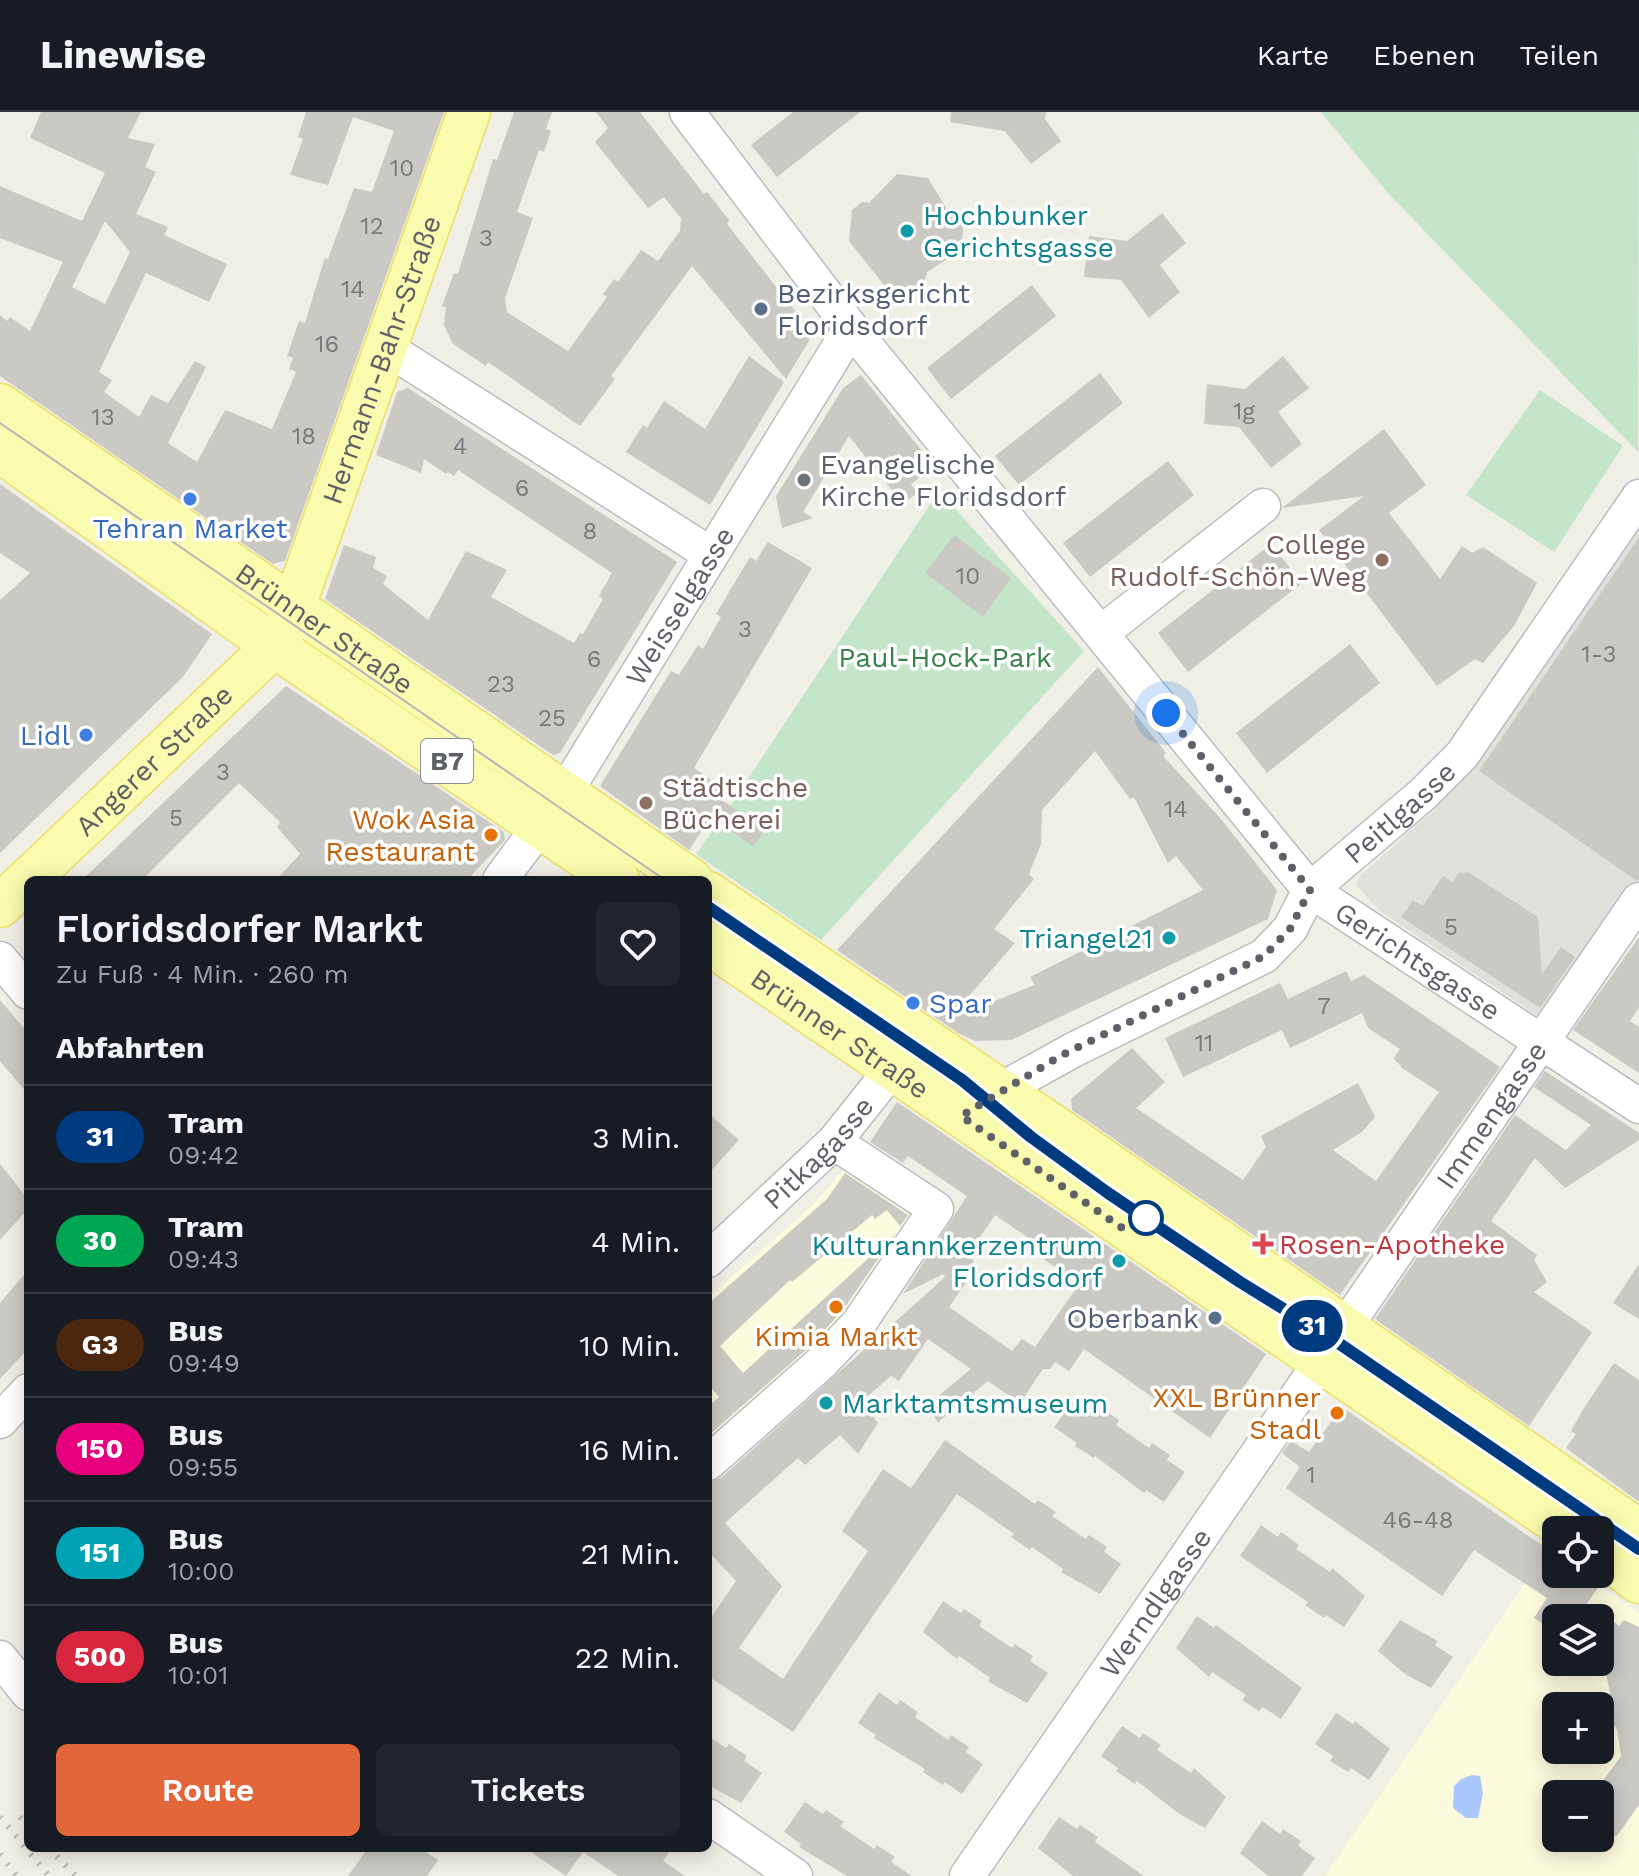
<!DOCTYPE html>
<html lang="de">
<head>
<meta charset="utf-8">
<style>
  :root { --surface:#171b24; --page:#20242c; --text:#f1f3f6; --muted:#9ea1a6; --line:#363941; --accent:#e26639 }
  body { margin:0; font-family:"Work Sans",sans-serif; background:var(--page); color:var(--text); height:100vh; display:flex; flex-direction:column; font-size:30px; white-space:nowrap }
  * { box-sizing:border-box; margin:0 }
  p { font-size:26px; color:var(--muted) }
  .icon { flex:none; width:44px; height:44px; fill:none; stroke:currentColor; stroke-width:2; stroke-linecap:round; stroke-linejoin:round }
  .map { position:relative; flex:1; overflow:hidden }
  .drawer { position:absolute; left:24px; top:764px; width:688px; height:976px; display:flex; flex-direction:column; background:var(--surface); border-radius:12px; box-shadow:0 4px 20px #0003 }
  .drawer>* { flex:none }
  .badge { padding:0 16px; border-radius:26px; font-size:28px; line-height:52px }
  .fabs { position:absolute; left:1542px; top:1404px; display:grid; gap:16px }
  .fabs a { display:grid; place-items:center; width:72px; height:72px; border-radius:12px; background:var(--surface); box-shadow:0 4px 20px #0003; font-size:40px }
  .you { position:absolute; width:40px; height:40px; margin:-20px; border:6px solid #fff; border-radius:50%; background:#1a73e8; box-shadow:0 0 0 12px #1a73e833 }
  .map>.badge { position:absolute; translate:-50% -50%; box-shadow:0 0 0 4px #fff }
  h2 { padding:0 32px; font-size:30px; line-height:72px }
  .round { display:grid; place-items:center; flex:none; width:84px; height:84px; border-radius:12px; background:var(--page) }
  .head { display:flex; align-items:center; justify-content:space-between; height:136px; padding:0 32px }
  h1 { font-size:38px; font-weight:600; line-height:60px }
  .cta { display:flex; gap:16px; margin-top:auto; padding:16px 32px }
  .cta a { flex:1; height:92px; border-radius:12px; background:var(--accent); color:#fff; font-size:32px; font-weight:600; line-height:92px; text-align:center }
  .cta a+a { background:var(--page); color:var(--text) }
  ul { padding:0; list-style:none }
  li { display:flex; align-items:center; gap:24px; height:104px; padding:0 32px; border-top:2px solid var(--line) }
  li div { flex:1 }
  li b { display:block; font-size:30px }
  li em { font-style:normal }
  li .badge { min-width:88px; font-weight:700; text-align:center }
  header { display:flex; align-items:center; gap:48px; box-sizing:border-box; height:112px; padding:0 40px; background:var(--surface); border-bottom:2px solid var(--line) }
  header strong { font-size:38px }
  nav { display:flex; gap:44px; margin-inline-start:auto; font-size:28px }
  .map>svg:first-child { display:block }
  .commercial { fill:#fcfbde; fill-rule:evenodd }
  .industrial { fill:#e1e0da }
  .green { fill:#c4e5ca }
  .water { fill:#aac8fb }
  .building { fill:#cac9c3; fill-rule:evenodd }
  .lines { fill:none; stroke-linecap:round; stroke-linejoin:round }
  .minor-casing { stroke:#babcc1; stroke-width:37 }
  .major-casing { stroke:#ebdf63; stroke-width:45 }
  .minor { stroke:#fff; stroke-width:34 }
  .major { stroke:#f9fbaf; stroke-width:42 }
  .tram { stroke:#b6b7b7; stroke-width:2 }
  .rail { stroke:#b6b7b7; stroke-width:6; stroke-dasharray:2 10; stroke-linecap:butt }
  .line-casing { stroke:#fff; stroke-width:18 }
  .line { stroke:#003b80; stroke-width:12 }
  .walk { stroke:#5d6066; stroke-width:8; stroke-dasharray:0 14.4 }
  .culture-dot { fill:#0f9aa8; stroke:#fff; stroke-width:3 }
  .service-dot { fill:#5c6f8a; stroke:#fff; stroke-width:3 }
  .worship-dot { fill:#6b7280; stroke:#fff; stroke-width:3 }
  .shop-dot { fill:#3f7fe0; stroke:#fff; stroke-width:3 }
  .education-dot { fill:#8d6e63; stroke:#fff; stroke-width:3 }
  .food-dot { fill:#e8710a; stroke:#fff; stroke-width:3 }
  .stop-dot { fill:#fff; stroke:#003b80; stroke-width:4 }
  .health-dot { fill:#e0444e; stroke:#fff; stroke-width:3 }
  .labels { text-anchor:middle; stroke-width:7; stroke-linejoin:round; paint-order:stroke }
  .number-label { font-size:24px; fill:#787a7d }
  .shield { fill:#fff; stroke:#8e9094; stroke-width:2 }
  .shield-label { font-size:26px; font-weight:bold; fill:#5d6066 }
  .culture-label { font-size:28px; fill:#0d838f; stroke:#fff; text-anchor:start }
  .service-label { font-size:28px; fill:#4e5e75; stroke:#fff; text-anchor:start }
  .street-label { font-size:28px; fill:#5d6066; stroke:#fff }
  .worship-label { font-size:28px; fill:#5b616d; stroke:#fff; text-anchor:start }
  .shop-label { font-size:28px; fill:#366cbe; stroke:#fff }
  .education-label { font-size:28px; fill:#785e54; stroke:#fff; text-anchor:end }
  .park-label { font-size:28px; fill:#39814a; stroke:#fff }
  .food-label { font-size:28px; fill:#c56008; stroke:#fff; text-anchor:end }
  .health-label { font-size:28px; fill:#be3a42; stroke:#fff; text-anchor:start }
</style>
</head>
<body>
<header>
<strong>Linewise</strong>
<nav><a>Karte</a><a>Ebenen</a><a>Teilen</a></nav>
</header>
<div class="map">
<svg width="1639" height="1764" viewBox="0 0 1639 1764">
  <rect width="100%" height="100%" fill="#efefe6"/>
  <!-- commercial -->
  <path class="commercial" d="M851 1049 917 1094 851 1209 708 1339V1186L813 1093Z
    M1548 1437 1556 1443V1462H1584L1639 1501V1764H1325ZM1556 1506H1600V1550H1556ZM1556 1594H1600V1638H1556ZM1556 1682H1600V1726H1556Z"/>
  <!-- industrial -->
  <path class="industrial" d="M1639 404V766L1541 906 1381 800 1356 773 1359 765 1434 698 1473 648Z"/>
  <!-- green -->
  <path class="green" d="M1321 0H1639L1638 340 1388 81Z
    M1540 278 1623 334 1554 440 1466 383Z
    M939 379 1084 539 821 828 696 742 718 711 753 735 764 719 730 694Z"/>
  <!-- water -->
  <path class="water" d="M1472 1663 1480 1664 1483 1682 1478 1706H1466L1453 1696 1454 1674 1461 1667Z"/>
  <!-- building -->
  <path class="building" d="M41 0H141L128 26 155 32 145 55 156 60 136 102 168 115 164 123 227 152 209 190 146 161 99 260 112 268 104 280 139 305 151 283 168 291 195 249 206 255 168 331 197 350 225 298 272 317 296 260 289 257 293 246 287 244 299 209 305 211 321 158 325 146 328 147 354 76 372 80 394 19 353 5 328 73 290 63 303 27 298 25 306 0H444L285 449 273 452 0 264V203L7 209 10 205 30 219 63 150 0 126V74L82 109 105 61 30 26ZM105 109 130 140 105 192 72 175Z
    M514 0H552L546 17 551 19 544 40 539 38 517 100 533 106 505 186 507 200 568 239 607 185 603 182 614 167 618 170 641 138 658 149 680 119 681 106 664 85 648 96 595 30 608 16 596 0H640L704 82 707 80 729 108 727 112 813 222 786 267 692 154 611 264 615 267 580 314 488 250 486 254 453 232 444 213 446 195 442 194 454 161 458 162 493 47 497 48Z
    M793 0H860L777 65 751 33Z
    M951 0H1046L1045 7 1061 29 1031 52 1005 19 950 10Z
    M897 62 928 66 948 99 956 100 964 110 961 138 927 160 925 168 915 176 884 173 849 129 852 98 862 90 869 91Z
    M1162 101 1186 131 1160 153 1180 180 1149 206 1121 168 1084 165 1089 124 1127 129Z
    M1032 173 1056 204 951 287 927 256Z
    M749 244 784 270 710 393 626 340 643 313 647 316 664 289 705 317Z
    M1283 244 1309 276 1278 300 1302 332 1271 356 1239 315 1204 312 1207 272 1245 277Z
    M1100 261 1123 291 1019 373 995 344Z
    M861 263 934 354 911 372 917 381 903 392 849 324 803 400 813 406 782 416 776 384 843 276Z
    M408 276 677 450 560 641 553 643 325 487 344 433 376 445 373 456 387 464 383 472 428 508 466 439 507 458 491 485 574 531 580 521 583 522 603 487 599 484 612 461 458 358 454 364 448 360 446 362 424 347 421 361 376 343 397 280Z
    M1384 317 1426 373 1389 401 1440 467 1462 434 1472 441 1483 435 1537 471 1514 514 1483 551 1475 547 1437 574 1319 418 1364 384 1282 396Z
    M1168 349 1194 383 1090 465 1063 431Z
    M0 372 212 522 183 565 0 741V488L30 461 0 441Z
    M954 423 1011 466 983 505 925 461Z
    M1639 425V768L1637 769 1479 659Z
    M768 430 812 456 694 656 728 680 722 688 765 718 753 735 711 705 689 738 600 674 671 559 679 563 698 533 703 537 721 505 716 502 750 445 756 449Z
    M1271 432 1302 471 1188 560 1158 521Z
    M1350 532 1380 571 1267 661 1236 621Z
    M1098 555 1166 641 1163 644 1221 707 1277 778 1268 807 1011 928 975 929 958 921 837 838ZM1095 639 1130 687 1134 685 1168 751 1176 744 1203 778 1030 865 1035 873 949 907 1015 831 994 817 1034 767 1029 762 1041 732 1042 698Z
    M286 574 504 720 505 728 467 768H276L300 742 277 715 280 710 239 671 142 768H82Z
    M1468 760 1538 805 1542 862 1561 835 1575 845 1540 896 1401 805 1413 788 1423 794 1443 764 1453 770 1458 761Z
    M1639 825V895L1630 909 1639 915V961L1573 918Z
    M1346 859 1351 869 1364 863 1500 955 1340 1183 1072 998 1071 987 1132 936 1165 970 1136 996 1243 1068 1266 1035 1261 1024 1358 971 1375 1005 1362 1020 1333 1038 1376 1069 1439 980 1402 956 1394 946 1400 937 1368 916 1362 901 1290 936 1282 918 1183 965 1165 926 1280 871 1288 887Z
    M0 888 28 921V982L0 949Z
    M1545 959 1639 1021V1028L1565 1076 1535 1046 1491 1109 1537 1143 1534 1148 1547 1170 1534 1180 1592 1220 1529 1314 1375 1207 1515 1003 1566 1038 1591 1013 1534 975Z
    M897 990 1266 1242 1210 1326 1084 1237 1069 1259 1055 1250 1050 1257H1043L1020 1291 988 1269 938 1310 925 1295 971 1257 928 1227 899 1269 891 1264 862 1289 878 1311 858 1342 840 1323 805 1353 798 1346 725 1411 782 1474 739 1536 783 1567 868 1439 842 1419 883 1357 911 1376 945 1328 1035 1392 1038 1388 1056 1400 1052 1404 1086 1427 1089 1423 1107 1435 1104 1440 1121 1452 1100 1482 1061 1460 1063 1457 1032 1435 1030 1438 1011 1425 1014 1422 957 1382 793 1620 708 1564V1510L736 1469 708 1439V1370L721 1366 945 1165 943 1162 903 1182 967 1084 908 1044 903 1051 870 1030ZM995 1103 1045 1137 1040 1145 1080 1171 1035 1235 1022 1227 1012 1239 949 1195 976 1156 971 1154 974 1149 967 1144Z
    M708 1001 739 1028 708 1062Z
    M0 1052 28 1087V1097L0 1128Z
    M845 1061 908 1103 900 1114 887 1098 875 1107 872 1103 792 1170 790 1168 720 1234 743 1261 896 1121 843 1198 807 1237 708 1324V1295L719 1285 708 1272V1192L827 1087Z
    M1639 1152V1207L1613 1191Z
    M28 1158V1237L0 1267V1191Z
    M1614 1251 1639 1268V1390L1566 1336 1576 1322 1571 1319 1584 1296Z
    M1077 1285 1098 1300 1101 1296 1119 1308 1116 1313 1149 1336 1152 1331 1170 1343 1167 1348 1185 1360 1164 1390 1146 1378 1144 1381 1095 1344 1094 1346 1075 1334 1077 1331 1054 1315Z
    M1342 1295 1556 1443V1462H1584L1600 1473 1587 1491 1619 1514 1624 1508 1639 1515V1693L1616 1725 1606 1718 1605 1707 1600 1704V1673L1621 1644 1617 1618 1607 1602 1610 1581 1605 1556 1600 1552V1506H1556V1521L1534 1506 1547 1486 1474 1438 1442 1484 1286 1376 1300 1355 1282 1341 1291 1329 1309 1340Z
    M1261 1413 1278 1425 1281 1420 1299 1433 1296 1437 1330 1460 1332 1456 1365 1484 1344 1515 1326 1503 1324 1506 1305 1493 1308 1490 1240 1444Z
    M943 1489 961 1501 964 1497 982 1509 979 1514 1012 1536 1015 1532 1033 1544 1030 1549 1048 1561 1027 1591 996 1574 988 1569 990 1566 959 1544 957 1547 923 1520Z
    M1197 1504 1214 1516 1216 1513 1302 1576 1281 1607 1263 1595 1259 1599 1242 1588 1246 1583 1212 1560 1209 1565 1176 1536Z
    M1400 1508 1438 1529 1435 1533 1453 1545 1431 1576 1405 1562 1378 1539Z
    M879 1580 897 1593 900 1588 918 1600 915 1605 948 1628 951 1623 969 1635 966 1640 983 1652 962 1682 945 1670 943 1673 923 1660 925 1657 874 1626 876 1623 858 1611Z
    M1336 1601 1353 1612 1355 1609 1390 1637 1369 1668 1351 1656 1348 1660 1330 1649 1333 1644 1315 1632Z
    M1122 1614 1140 1626 1143 1621 1161 1633 1157 1638 1191 1661 1194 1656 1226 1685 1205 1716 1178 1701 1137 1669 1135 1672 1116 1659 1118 1656 1101 1644Z
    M708 1624 726 1636 729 1632 747 1644 744 1649 762 1661 741 1691 708 1673Z
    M805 1690 823 1702 826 1698 844 1710 840 1714 874 1737 877 1733 895 1745 891 1750 912 1764H847L799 1735 801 1732 784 1720Z
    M1059 1705 1077 1717 1080 1713 1098 1725 1095 1730 1144 1764H1073L1038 1736Z
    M1262 1709 1280 1722 1283 1717 1301 1729 1298 1734 1315 1746 1302 1764H1268L1240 1741Z
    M368 1736H420L438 1748 427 1764H348Z
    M525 1736H672L663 1749 685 1764H618L583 1740 566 1764Z"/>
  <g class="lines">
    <defs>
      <g id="minor">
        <path id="s1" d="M687 0 851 216 1310 778 1639 994"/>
        <path d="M385 235 710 442"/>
        <path d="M1101 521 1263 394"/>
        <path id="s2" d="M500 768 565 680 851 216"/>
        <path d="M0 847 28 880"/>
        <path id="s3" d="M981 989 1073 938 1264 844 1290 817 1310 778 1422 683 1462 643 1639 385"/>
        <path id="s4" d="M708 1148 834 1030 881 971 905 934"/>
        <path d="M0 1309 28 1279"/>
        <path d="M708 1351 821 1251 859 1211 936 1097 834 1030"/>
        <path d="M0 1546 28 1581"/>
        <path d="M708 1704 795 1764"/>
        <path id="s5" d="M967 1764 1639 788"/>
      </g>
      <g id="major">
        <path id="s6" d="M0 293 691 768"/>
        <path d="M0 339 274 534 618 768"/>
        <path d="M708 781 1059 1018 1639 1419"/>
        <path id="s7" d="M0 794 274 534 288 511 469 0"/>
        <path id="s8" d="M708 831 1568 1418"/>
        <path d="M1600 1441 1639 1470"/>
      </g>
    </defs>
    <!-- minor casing -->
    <use href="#minor" class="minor-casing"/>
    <!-- major casing -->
    <use href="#major" class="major-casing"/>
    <!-- minor -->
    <use href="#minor" class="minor"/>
    <!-- major -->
    <use href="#major" class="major"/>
    <!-- tram -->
    <path class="tram" d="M0 311 665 768
      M708 795 962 968 1031 1025 1108 1081 1240 1170 1334 1228 1639 1437"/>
    <!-- rail -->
    <path class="rail" d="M0 1705 49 1764
      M20 1705 28 1714
      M48 1736 76 1764
      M0 1742 17 1764"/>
  </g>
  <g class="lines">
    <defs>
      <path id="line" d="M708 795 962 968 1031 1025 1108 1081 1240 1170 1334 1228 1639 1437"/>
    </defs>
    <!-- line casing -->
    <use href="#line" class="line-casing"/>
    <!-- line -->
    <use href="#line" class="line"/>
    <!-- walk -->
    <path class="walk" d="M1146 1106 1125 1118 961 1004 1062 943 1264 844 1290 817 1310 778 1166 601"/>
  </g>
  <!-- markers -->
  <g class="culture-dot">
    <circle cx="907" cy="119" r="8"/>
    <circle cx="1169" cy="826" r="8"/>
    <circle cx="1119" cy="1149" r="8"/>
    <circle cx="826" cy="1291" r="8"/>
  </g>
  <g class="service-dot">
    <circle cx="761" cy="197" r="8"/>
    <circle cx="1215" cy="1206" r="8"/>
  </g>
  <circle class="worship-dot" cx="804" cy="368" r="8"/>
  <g class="shop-dot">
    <circle cx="190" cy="387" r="8"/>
    <circle cx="86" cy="623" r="8"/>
    <circle cx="913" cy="891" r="8"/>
  </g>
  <g class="education-dot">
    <circle cx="1382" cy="448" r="8"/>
    <circle cx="646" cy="691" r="8"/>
  </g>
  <g class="food-dot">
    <circle cx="491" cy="723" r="8"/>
    <circle cx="836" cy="1195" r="8"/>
    <circle cx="1337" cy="1301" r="8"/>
  </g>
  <circle class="stop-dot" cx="1146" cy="1106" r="16"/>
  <path class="health-dot" d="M1259 1120h8v8h8v8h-8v8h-8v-8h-8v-8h8z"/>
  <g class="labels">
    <!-- number labels -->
    <g class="number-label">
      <text x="402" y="64">10</text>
      <text x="372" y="122">12</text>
      <text x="486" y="134">3</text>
      <text x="353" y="185">14</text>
      <text x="327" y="240">16</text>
      <text x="1244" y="307">1g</text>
      <text x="103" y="313">13</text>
      <text x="304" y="332">18</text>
      <text x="460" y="342">4</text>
      <text x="522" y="384">6</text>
      <text x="590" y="427">8</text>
      <text x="968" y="472">10</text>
      <text x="745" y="525">3</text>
      <text x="1599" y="550">1-3</text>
      <text x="594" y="555">6</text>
      <text x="501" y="580">23</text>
      <text x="552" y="614">25</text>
      <text x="223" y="668">3</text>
      <text x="1176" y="705">14</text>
      <text x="176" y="714">5</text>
      <text x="1451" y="823">5</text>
      <text x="1324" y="902">7</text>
      <text x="1204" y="939">11</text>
      <text x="1311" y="1371">1</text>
      <text x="1418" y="1416">46-48</text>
    </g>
    <!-- shield labels -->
    <rect class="shield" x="421" y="627" width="52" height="44" rx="6"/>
    <g class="shield-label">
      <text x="447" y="658">B7</text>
    </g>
    <!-- culture labels -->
    <g class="culture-label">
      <text x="923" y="113">Hochbunker<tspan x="923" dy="32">Gerichtsgasse</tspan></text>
      <text x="1153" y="836" text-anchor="end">Triangel21</text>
      <text x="1103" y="1143" text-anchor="end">Kulturannkerzentrum<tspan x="1103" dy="32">Floridsdorf</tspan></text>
      <text x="842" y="1301">Marktamtsmuseum</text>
    </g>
    <!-- service labels -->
    <g class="service-label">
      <text x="777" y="191">Bezirksgericht<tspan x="777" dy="32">Floridsdorf</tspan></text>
      <text x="1199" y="1216" text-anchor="end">Oberbank</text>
    </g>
    <!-- street labels -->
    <g class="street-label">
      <text dy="10" stroke="none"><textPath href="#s7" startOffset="684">Hermann-Bahr-Straße</textPath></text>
      <text dy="10" stroke="none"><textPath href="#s2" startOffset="328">Weisselgasse</textPath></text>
      <text dy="10" stroke="none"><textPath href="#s6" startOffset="394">Brünner Straße</textPath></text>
      <text dy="10" stroke="none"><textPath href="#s7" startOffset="212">Angerer Straße</textPath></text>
      <text dy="10" stroke="none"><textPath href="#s3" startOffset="518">Peitlgasse</textPath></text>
      <text dy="10" stroke="none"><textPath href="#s1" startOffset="1126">Gerichtsgasse</textPath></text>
      <text dy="10" stroke="none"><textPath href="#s8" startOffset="160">Brünner Straße</textPath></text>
      <text dy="10" stroke="none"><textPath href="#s5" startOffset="924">Immengasse</textPath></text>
      <text dy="10" stroke="none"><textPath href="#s4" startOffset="154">Pitkagasse</textPath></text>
      <text dy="10" stroke="none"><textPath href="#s5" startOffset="332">Werndlgasse</textPath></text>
    </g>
    <!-- worship labels -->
    <g class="worship-label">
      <text x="820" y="362">Evangelische<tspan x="820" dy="32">Kirche Floridsdorf</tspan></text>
    </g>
    <!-- shop labels -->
    <g class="shop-label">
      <text x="190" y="426">Tehran Market</text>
      <text x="70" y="633" text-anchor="end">Lidl</text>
      <text x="929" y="901" text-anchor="start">Spar</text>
    </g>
    <!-- education labels -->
    <g class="education-label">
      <text x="1366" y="442">College<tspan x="1366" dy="32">Rudolf-Schön-Weg</tspan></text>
      <text x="662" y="685" text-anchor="start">Städtische<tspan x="662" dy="32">Bücherei</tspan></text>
    </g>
    <!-- park labels -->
    <g class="park-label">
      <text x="945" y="555">Paul-Hock-Park</text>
    </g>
    <!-- food labels -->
    <g class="food-label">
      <text x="475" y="717">Wok Asia<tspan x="475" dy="32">Restaurant</tspan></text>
      <text x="836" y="1234" text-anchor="middle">Kimia Markt</text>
      <text x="1321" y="1295">XXL Brünner<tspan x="1321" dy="32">Stadl</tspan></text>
    </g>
    <!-- health labels -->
    <g class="health-label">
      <text x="1279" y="1142">Rosen-Apotheke</text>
    </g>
  </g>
</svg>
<div class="fabs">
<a><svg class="icon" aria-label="locate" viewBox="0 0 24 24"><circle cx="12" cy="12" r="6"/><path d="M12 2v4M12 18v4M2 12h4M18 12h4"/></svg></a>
<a><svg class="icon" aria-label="layers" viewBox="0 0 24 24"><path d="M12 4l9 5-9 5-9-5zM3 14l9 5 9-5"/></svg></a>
<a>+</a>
<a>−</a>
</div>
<div class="you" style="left:1166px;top:601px"></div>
<b class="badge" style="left:1312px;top:1214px;background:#003b80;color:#fff">31</b>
<section class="drawer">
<div class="head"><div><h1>Floridsdorfer Markt</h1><p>Zu Fuß · 4 Min. · 260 m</p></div><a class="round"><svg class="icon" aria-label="heart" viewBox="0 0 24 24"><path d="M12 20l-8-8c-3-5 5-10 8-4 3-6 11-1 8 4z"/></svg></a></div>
<h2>Abfahrten</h2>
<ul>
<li><span class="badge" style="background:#003b80;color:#fff">31</span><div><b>Tram</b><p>09:42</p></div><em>3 Min.</em></li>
<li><span class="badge" style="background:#00a651;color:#fff">30</span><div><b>Tram</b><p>09:43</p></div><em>4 Min.</em></li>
<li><span class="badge" style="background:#4b270d;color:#fff">G3</span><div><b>Bus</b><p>09:49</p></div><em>10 Min.</em></li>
<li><span class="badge" style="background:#e6007e;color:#fff">150</span><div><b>Bus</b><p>09:55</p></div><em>16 Min.</em></li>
<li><span class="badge" style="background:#00a3b4;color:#fff">151</span><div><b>Bus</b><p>10:00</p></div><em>21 Min.</em></li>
<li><span class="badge" style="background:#d7263d;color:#fff">500</span><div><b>Bus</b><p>10:01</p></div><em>22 Min.</em></li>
</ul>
<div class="cta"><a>Route</a><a>Tickets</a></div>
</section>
</div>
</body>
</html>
